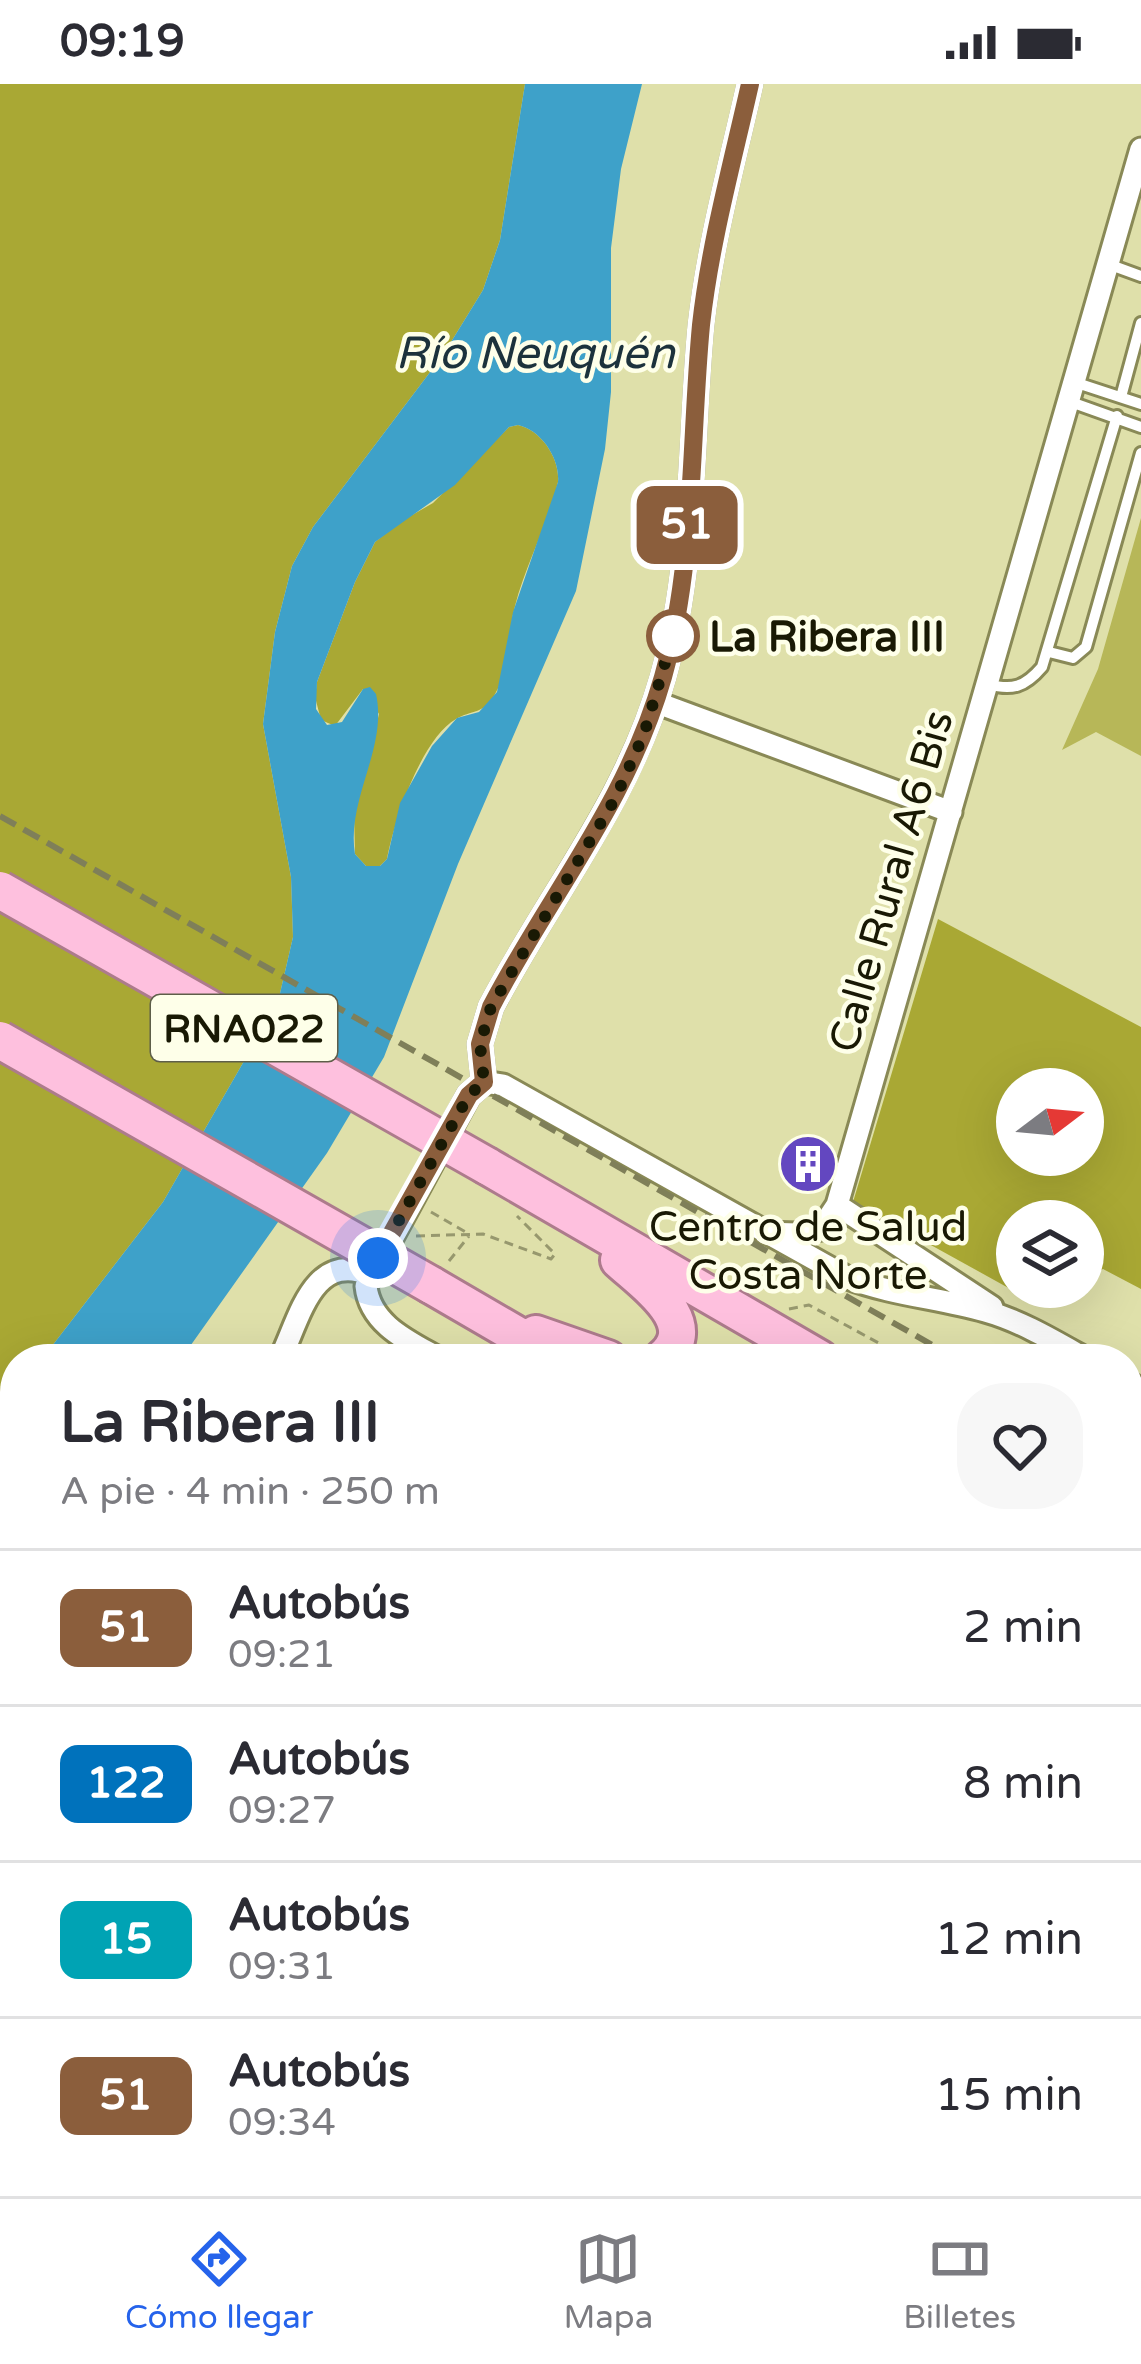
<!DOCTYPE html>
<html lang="es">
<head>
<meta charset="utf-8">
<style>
  :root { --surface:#fff; --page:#f7f7f7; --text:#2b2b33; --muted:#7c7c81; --line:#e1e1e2; --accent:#2563eb }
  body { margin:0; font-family:"Varela Round",sans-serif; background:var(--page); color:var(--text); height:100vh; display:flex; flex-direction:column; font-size:45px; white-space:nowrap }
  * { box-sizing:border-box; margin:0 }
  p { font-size:39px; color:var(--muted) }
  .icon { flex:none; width:66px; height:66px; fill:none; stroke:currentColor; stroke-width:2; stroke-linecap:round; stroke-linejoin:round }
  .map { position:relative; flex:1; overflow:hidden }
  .drawer { position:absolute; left:0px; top:1260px; width:1143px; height:852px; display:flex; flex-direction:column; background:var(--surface); border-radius:48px 48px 0 0; box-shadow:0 12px 48px #0002 }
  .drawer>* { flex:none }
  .badge { padding:0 24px; border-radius:18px; font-size:42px; line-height:78px }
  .needle { width:78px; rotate:74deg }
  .buttons { position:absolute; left:996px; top:984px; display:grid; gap:24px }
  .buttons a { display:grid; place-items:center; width:108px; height:108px; border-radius:50%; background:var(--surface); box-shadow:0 12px 48px #0002; font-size:60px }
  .you { position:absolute; width:60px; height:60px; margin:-30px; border:9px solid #fff; border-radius:50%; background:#1a73e8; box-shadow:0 0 0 18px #1a73e833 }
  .map>.badge { position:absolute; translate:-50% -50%; box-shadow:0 0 0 6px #fff }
  .round { display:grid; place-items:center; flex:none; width:126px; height:126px; border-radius:48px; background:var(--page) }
  .headline { display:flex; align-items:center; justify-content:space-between; height:204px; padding:0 60px }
  h1 { font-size:57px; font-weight:700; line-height:90px }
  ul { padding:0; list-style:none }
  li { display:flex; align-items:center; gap:36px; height:156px; padding:0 60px; border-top:3px solid var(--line) }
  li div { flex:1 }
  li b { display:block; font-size:45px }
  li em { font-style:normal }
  li .badge { min-width:132px; font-weight:700; text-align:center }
  .status { display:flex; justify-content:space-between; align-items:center; height:84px; padding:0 60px; background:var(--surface); direction:ltr }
  .status svg { height:33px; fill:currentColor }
  .tabs { display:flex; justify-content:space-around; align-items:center; height:168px; border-top:3px solid var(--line); background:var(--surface); font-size:33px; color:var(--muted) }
  .tabs a { display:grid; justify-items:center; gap:6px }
  .tabs .current { color:var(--accent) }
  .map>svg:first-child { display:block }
  .green { fill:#b7b758 }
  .forest { fill:#a9a834; fill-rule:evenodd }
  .water { fill:#3ea1c9; fill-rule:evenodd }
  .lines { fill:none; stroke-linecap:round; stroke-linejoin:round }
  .canal { stroke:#3ea1c9; stroke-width:21 }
  .service-casing { stroke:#898956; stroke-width:16 }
  .minor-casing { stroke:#898956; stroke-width:27 }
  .trunk-casing { stroke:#ad7b8c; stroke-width:42 }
  .path { stroke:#97986e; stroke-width:3; stroke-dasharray:9 6; stroke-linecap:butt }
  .service { stroke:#fff; stroke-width:10 }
  .minor { stroke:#fff; stroke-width:21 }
  .trunk { stroke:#fec0de; stroke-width:36 }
  .rail { stroke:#7f7f59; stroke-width:6; stroke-dasharray:18 9; stroke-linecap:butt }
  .trunk-bridge-casing { stroke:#ad7b8c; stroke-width:42; stroke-linecap:butt }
  .trunk-bridge { stroke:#fec0de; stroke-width:36 }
  .line-casing { stroke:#fff; stroke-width:27 }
  .line { stroke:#8b5e3c; stroke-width:18 }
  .walk { stroke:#191904; stroke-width:12; stroke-dasharray:0 21.6 }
  .stop-dot { fill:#fff; stroke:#8b5e3c; stroke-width:6 }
  .labels { text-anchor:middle; stroke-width:9; stroke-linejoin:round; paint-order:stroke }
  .shield { fill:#feffe9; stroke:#5e5e49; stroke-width:3 }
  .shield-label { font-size:39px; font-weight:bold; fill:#191904 }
  .stop-label { font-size:42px; font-weight:bold; fill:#191904; stroke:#feffe9; text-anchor:start }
  .street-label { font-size:42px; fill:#191904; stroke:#feffe9 }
  .poi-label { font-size:42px; fill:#191904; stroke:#feffe9 }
  .water-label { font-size:45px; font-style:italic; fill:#1c323c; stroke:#feffe9 }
</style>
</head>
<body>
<div class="status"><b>09:19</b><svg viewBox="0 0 49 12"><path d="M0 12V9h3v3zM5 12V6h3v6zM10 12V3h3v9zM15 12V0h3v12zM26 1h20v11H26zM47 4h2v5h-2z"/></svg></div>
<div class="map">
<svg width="1141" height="2112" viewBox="0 0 1141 2112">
  <rect width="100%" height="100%" fill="#dfe0aa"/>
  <!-- green -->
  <path class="green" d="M1141 434V672L1096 648 1062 666 1098 585Z"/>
  <!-- forest -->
  <path class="forest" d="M0 0H525L500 156 483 206 443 271 313 443 292 482 275 548 263 640 291 793 293 853 278 918 163 1118 42 1275H15V1308L0 1327Z
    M518 341C541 346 560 374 558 398 548 441 526 479 515 522 507 551 510 585 494 612 484 630 471 626 456 635 421 655 394 738 387 775L380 782H366L355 770 354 730 379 630 363 605 335 642 321 636 315 613 317 598 355 498 375 458 400 438 433 419 509 343Z
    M938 835 1141 943V1205L1103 1185 1083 1194V1137H1017V1203H1065L1034 1218 853 1118ZM1083 1005V1071H1017V1005Z"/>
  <!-- water -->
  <path class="water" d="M525 0H642L621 85 611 164V308L605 365 576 507 458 780 384 973 327 1069 181 1275H42L163 1118 278 918 293 853 291 793 263 640 275 548 292 482 313 443 443 271 483 206 500 156ZM518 341C541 346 560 374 558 398L513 528 497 608 479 628 457 634 432 662 400 719 387 775 380 782H366L355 770C346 715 388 664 376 610L370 603 363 605 342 638 327 641 316 625 317 598 355 498 375 458 455 401 509 343Z
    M15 1308V1508L0 1529V1327Z"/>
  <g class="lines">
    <!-- canal -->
    <path class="canal" d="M1128 1940 1141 1922
      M1004 2112 1015 2097"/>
    <defs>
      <path id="service" d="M1108 180 1141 192
        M1074 298 1141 320
        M1121 313 1141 239
        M1068 317 1141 343
        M1049 568 1073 574 1086 563 1141 369
        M988 600C1012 607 1025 603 1042 583L1117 332"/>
      <path id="minor" d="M655 618 951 728
        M484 998 480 960 491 923C549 812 628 716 663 593 695 479 690 358 701 241 710 160 732 80 750 0
        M484 998 503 1001 848 1194C893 1211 939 1214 985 1227 1021 1237 1054 1257 1086 1275
        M837 1121 992 1223
        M765 1149 797 1150 821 1145 837 1121 1141 65
        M280 1275C300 1234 312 1168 369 1190
        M440 1275C410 1258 370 1241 366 1202L469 1011 484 998
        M1128 1298 1141 1306
        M1128 1661 1141 1667
        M0 1747 15 1725
        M27 2112 30 2097
        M470 2112 476 2097"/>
      <path id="trunk" d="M487 1082 820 1275
        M619 1176C645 1200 705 1240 662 1275
        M431 1201 558 1275
        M536 1250 608 1275
        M1128 1458 1141 1467
        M1141 1537 1137 1550 1141 1566
        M1128 1589 1141 1596"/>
    </defs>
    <!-- service casing -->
    <use href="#service" class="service-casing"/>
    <!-- minor casing -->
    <use href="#minor" class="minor-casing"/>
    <!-- trunk casing -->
    <use href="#trunk" class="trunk-casing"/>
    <!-- path -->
    <path class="path" d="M431 1128 469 1150
      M416 1152 483 1150 551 1175 555 1170 517 1132
      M449 1177 469 1152
      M789 1225 809 1221 908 1275
      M1128 1405 1141 1414"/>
    <!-- service -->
    <use href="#service" class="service"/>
    <!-- minor -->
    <use href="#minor" class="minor"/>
    <!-- trunk -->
    <use href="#trunk" class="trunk"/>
    <!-- rail -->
    <path class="rail" d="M0 732 957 1275
      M1128 1371 1141 1379"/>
    <defs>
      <path id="trunk-bridge" d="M0 806 487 1082
        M0 956 431 1201"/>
    </defs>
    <!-- trunk-bridge casing -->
    <use href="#trunk-bridge" class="trunk-bridge-casing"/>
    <!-- trunk-bridge -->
    <use href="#trunk-bridge" class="trunk-bridge"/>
  </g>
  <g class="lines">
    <defs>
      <path id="line" d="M369 1190 469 1011 484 998 480 960 491 923C550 810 627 719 663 593 695 479 690 358 701 241 710 160 732 80 750 0"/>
    </defs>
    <!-- line casing -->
    <use href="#line" class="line-casing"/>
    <!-- line -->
    <use href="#line" class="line"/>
    <!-- walk -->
    <path class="walk" d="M378 1174 469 1011 484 998 480 960 491 923 615 715 644 650 673 552"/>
  </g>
  <!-- icons -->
  <defs>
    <symbol id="building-disc" viewBox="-11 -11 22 22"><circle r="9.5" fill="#6347c0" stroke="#feffe9"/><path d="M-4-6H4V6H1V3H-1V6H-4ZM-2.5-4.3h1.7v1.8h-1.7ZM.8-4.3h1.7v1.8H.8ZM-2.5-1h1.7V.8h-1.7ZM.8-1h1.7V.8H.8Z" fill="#fff"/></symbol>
  </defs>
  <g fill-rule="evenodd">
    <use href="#building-disc" x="775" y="1047" width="66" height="66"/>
  </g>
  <!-- markers -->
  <circle class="stop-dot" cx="673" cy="552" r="24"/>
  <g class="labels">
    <!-- shield labels -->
    <rect class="shield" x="151" y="911" width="186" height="66" rx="9"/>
    <g class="shield-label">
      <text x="244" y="958">RNA022</text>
    </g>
    <!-- stop labels -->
    <g class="stop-label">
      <text x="709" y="567">La Ribera III</text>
    </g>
    <!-- street labels -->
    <g class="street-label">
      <text transform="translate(890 797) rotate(-74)" y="15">Calle Rural A6 Bis</text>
    </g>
    <!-- poi labels -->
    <g class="poi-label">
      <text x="808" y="1157">Centro de Salud<tspan x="808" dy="48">Costa Norte</tspan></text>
    </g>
    <!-- water labels -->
    <g class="water-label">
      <text x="535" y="284">Río Neuquén</text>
    </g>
  </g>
</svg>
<div class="buttons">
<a><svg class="needle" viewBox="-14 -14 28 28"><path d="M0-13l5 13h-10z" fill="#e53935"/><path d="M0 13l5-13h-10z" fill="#7c7c81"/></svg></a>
<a><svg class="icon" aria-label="layers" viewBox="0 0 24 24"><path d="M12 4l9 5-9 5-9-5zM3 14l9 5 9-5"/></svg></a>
</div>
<div class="you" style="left:378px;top:1174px"></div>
<b class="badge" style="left:687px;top:441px;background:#8b5e3c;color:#fff">51</b>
<section class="drawer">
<div class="headline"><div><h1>La Ribera III</h1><p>A pie · 4 min · 250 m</p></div><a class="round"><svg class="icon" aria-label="heart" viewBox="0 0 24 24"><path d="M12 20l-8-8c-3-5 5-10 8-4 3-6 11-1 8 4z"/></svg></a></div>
<ul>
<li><span class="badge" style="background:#8b5e3c;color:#fff">51</span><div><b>Autobús</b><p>09:21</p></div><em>2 min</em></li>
<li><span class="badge" style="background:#0072bc;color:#fff">122</span><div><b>Autobús</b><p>09:27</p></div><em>8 min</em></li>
<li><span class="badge" style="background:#00a3b4;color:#fff">15</span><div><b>Autobús</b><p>09:31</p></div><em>12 min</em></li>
<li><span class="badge" style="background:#8b5e3c;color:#fff">51</span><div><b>Autobús</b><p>09:34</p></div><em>15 min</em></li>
</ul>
</section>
</div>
<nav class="tabs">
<a class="current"><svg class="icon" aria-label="directions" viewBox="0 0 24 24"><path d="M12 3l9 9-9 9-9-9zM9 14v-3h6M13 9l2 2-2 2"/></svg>Cómo llegar</a>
<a><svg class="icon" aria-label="map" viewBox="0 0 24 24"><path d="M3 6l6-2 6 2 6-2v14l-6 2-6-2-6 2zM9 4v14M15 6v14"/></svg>Mapa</a>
<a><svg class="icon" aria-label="tickets" viewBox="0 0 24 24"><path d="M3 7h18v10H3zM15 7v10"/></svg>Billetes</a>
</nav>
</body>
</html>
